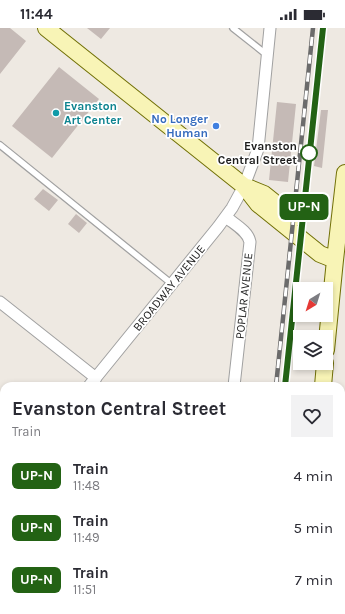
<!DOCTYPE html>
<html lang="en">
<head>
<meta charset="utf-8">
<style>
  :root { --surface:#fff; --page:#f2f2f3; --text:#2b2b33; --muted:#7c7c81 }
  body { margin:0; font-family:Karla,sans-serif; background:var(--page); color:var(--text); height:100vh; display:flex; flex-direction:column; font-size:15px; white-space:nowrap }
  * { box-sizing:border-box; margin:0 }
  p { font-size:13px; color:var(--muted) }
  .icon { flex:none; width:22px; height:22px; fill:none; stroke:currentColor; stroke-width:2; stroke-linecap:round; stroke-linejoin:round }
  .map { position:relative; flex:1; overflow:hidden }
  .sheet { position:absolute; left:0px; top:354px; width:345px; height:232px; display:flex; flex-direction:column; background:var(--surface); border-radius:12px 12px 0 0; box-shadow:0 2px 6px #0003 }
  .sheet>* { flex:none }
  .badge { padding:0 8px; border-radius:6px; font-size:14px; line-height:26px }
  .needle { width:26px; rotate:218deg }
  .fabs { position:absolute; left:293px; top:254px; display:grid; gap:8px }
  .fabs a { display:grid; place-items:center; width:40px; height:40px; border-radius:0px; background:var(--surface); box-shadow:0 2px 6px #0003; font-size:20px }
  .map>.badge { position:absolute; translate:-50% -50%; box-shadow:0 0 0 2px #fff }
  .round { display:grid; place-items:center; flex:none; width:42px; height:42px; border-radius:0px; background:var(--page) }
  .head { display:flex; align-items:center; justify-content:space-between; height:68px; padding:0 12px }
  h1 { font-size:19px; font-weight:700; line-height:30px }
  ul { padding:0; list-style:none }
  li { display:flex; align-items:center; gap:12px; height:52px; padding:0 12px }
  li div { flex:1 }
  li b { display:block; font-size:15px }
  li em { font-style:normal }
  li .badge { min-width:44px; font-weight:700; text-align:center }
  .status { display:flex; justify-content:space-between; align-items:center; height:28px; padding:0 20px; background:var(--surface); direction:ltr }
  .status svg { height:11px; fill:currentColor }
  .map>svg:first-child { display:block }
  .building { fill:#c5bab6 }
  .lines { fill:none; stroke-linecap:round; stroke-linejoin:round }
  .service-casing { stroke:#a1a1a1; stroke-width:8 }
  .minor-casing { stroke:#a1a1a1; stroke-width:13 }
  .secondary-casing { stroke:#717006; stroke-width:18 }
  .service { stroke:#fff; stroke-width:5.5 }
  .minor { stroke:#fff; stroke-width:11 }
  .secondary { stroke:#f8f4b6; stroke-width:16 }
  .rail-casing { stroke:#6b6b6b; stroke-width:4.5 }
  .rail { stroke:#fff; stroke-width:3; stroke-dasharray:9; stroke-linecap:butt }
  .line-casing { stroke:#fff; stroke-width:9 }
  .line { stroke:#236214; stroke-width:6 }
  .culture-dot { fill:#0f9aa8; stroke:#fff; stroke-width:1.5 }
  .shop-dot { fill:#3f7fe0; stroke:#fff; stroke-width:1.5 }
  .stop-dot { fill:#fff; stroke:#236214; stroke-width:2 }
  .labels { text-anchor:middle; stroke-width:3.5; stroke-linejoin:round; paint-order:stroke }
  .culture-label { font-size:12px; font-weight:bold; fill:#0d838f; stroke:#fff; text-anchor:start }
  .shop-label { font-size:12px; font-weight:bold; fill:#366cbe; stroke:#fff; text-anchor:end }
  .stop-label { font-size:12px; font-weight:bold; fill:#1d1d1d; stroke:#fff; text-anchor:end }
  .street-label { font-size:12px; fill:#1d1d1d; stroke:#fff }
</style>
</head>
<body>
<div class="status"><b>11:44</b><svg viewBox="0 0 49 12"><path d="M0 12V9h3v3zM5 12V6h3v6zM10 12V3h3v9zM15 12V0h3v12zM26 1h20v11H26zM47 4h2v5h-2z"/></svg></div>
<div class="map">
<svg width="345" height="586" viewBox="0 0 345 586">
  <rect width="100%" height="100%" fill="#eee9e2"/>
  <!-- building -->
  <path class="building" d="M0 0H10L26 13 0 46Z
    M87 0H110L101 11Z
    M59 39 99 71 52 130 12 98Z
    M277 74 296 76 288 154 269 152Z
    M321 82H328L322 140 314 138Z
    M43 161 58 172 49 183 34 171Z
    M76 186 87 195 79 205 68 196Z
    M344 430H345V473L341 472V456Z"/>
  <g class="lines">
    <defs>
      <path id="service" d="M233 0 267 27
        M0 117 172 256
        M341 373 345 374
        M341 486H345
        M54 586 55 582"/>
      <path id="minor" d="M226 189C234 196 248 203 250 214L234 358
        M0 274 96 350
        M89 358 218 199 232 180 244 158 258 121 270 0
        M0 468 4 463
        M209 586 210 582"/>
      <path id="secondary" d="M46 0 244 158 258 176 320 226 335 232
        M247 159 264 166 294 190
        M326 322 335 232 345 145
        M323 358 325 335
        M301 586V582"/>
    </defs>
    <!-- service casing -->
    <use href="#service" class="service-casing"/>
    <!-- minor casing -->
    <use href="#minor" class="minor-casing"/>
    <!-- secondary casing -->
    <use href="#secondary" class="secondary-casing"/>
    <!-- service -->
    <use href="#service" class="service"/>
    <!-- minor -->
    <use href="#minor" class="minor"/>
    <!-- secondary -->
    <use href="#secondary" class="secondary"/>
    <defs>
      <path id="rail" d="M276 358 313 0
        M285 358 323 0
        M252 586V582
        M261 586V582"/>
    </defs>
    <!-- rail casing -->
    <use href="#rail" class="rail-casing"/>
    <!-- rail -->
    <use href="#rail" class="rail"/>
  </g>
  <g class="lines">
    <defs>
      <path id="line" d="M285 358 323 0"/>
    </defs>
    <!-- line casing -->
    <use href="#line" class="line-casing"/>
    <!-- line -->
    <use href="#line" class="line"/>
  </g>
  <!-- markers -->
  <circle class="culture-dot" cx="56" cy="85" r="4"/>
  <circle class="shop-dot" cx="216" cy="98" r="4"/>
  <circle class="stop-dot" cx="309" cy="125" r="8"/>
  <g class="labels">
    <!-- culture labels -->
    <g class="culture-label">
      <text x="64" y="82">Evanston<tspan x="64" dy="14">Art Center</tspan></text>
    </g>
    <!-- shop labels -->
    <g class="shop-label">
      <text x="208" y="95">No Longer<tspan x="208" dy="14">Human</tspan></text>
    </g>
    <!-- stop labels -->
    <g class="stop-label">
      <text x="297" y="122">Evanston<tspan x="297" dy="14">Central Street</tspan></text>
    </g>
    <!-- street labels -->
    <g class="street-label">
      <text transform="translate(169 260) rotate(-51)" y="4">BROADWAY AVENUE</text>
      <text transform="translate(244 268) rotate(-84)" y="4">POPLAR AVENUE</text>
    </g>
  </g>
</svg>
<div class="fabs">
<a><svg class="needle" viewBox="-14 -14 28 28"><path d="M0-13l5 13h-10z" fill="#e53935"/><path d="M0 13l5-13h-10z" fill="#7c7c81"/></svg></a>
<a><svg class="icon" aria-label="layers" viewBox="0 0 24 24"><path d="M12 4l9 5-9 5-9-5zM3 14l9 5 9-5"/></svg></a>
</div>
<b class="badge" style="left:304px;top:179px;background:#236214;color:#fff">UP-N</b>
<section class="sheet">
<div class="head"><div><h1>Evanston Central Street</h1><p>Train</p></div><a class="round"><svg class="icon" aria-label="heart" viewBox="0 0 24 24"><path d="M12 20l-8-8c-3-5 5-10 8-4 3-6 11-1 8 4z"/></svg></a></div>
<ul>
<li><span class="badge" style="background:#236214;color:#fff">UP-N</span><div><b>Train</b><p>11:48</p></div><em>4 min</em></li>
<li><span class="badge" style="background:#236214;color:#fff">UP-N</span><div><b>Train</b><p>11:49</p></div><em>5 min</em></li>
<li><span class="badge" style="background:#236214;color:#fff">UP-N</span><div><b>Train</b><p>11:51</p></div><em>7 min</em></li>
</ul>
</section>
</div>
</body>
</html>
